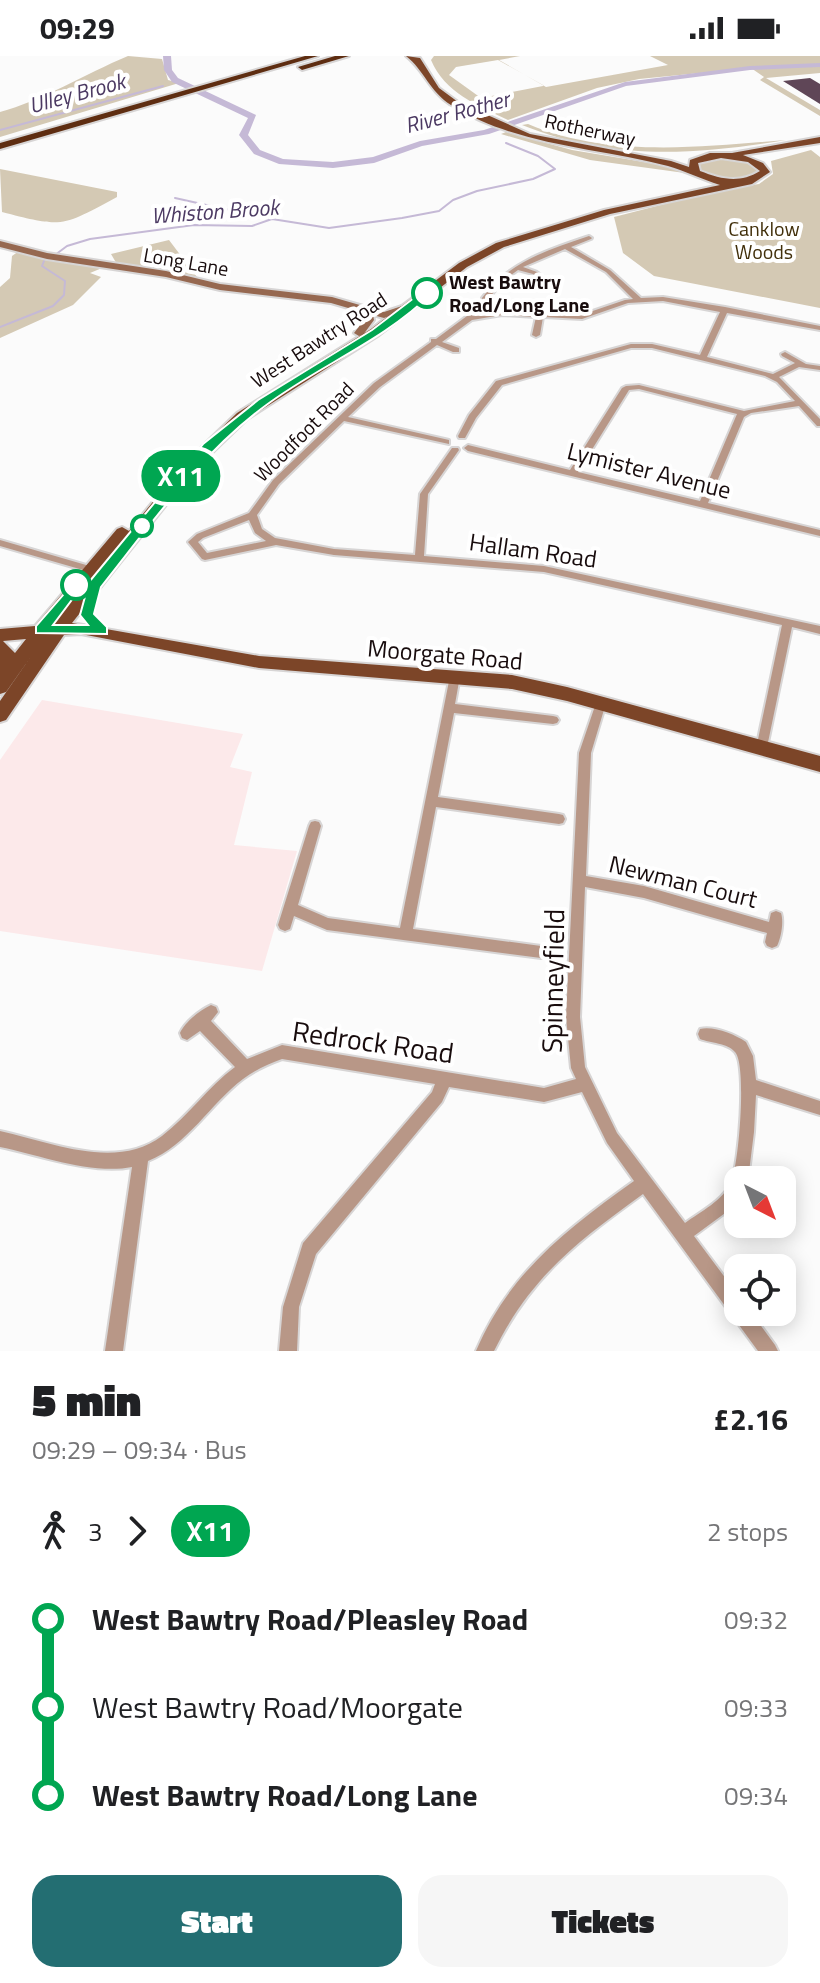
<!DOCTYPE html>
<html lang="en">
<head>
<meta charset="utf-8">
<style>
  :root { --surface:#fff; --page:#f6f6f6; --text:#202124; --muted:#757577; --accent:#236e72 }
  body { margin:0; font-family:"Titillium Web",sans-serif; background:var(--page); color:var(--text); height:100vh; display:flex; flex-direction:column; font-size:30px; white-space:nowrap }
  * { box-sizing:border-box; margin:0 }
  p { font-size:26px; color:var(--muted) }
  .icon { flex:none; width:44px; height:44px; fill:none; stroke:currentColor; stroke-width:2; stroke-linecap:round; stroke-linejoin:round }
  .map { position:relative; height:1295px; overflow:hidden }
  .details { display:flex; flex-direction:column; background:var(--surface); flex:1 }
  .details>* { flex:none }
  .badge { padding:0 16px; border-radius:26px; font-size:28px; line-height:52px }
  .needle { width:52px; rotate:138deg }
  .tools { position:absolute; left:724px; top:1110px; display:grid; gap:16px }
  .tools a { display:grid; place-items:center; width:72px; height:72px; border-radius:16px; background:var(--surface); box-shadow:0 4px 20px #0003; font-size:40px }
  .map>.badge { position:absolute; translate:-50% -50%; box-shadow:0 0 0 4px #fff }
  .legs { display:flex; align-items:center; gap:12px; height:88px; padding:0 32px; font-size:26px }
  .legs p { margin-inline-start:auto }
  .overview { display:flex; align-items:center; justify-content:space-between; height:136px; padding:0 32px }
  h1 { font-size:44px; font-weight:800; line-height:60px }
  .primary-button { display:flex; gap:16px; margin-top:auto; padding:16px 32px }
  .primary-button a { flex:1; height:92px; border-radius:24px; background:var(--accent); color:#fff; font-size:32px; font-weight:800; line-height:92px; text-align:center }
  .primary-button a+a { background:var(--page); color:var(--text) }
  ul { padding:0 32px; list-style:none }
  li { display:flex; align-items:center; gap:28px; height:88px; font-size:30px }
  li i { display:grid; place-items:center; width:12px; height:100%; margin:0 10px; background:currentColor }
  li i::after { content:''; width:20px; height:20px; margin:-10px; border:6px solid; border-radius:50%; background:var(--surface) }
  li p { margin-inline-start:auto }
  li:first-child i { background:linear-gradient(#0000 50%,currentColor 0) }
  li:last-child i { background:linear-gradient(currentColor 50%,#0000 0) }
  .status { display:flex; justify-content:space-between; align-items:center; height:56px; padding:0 40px; background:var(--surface); direction:ltr }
  .status svg { height:22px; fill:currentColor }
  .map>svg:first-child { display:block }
  .built { fill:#fce9ea }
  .green { fill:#d4c9b4; fill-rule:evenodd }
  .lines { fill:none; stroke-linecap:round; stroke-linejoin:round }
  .stream { stroke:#c5b9d6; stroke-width:2 }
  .river { fill:#c5b9d6; fill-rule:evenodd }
  .building { fill:#5f4657 }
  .street-casing { stroke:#d7d5d5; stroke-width:4 }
  .secondary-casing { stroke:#d7d5d5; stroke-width:4 }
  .primary-casing { stroke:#d7d5d5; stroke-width:4 }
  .highway-casing { stroke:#d7d5d5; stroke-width:4 }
  .street { fill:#b89787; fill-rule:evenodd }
  .secondary { fill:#966850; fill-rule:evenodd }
  .primary { fill:#7c4528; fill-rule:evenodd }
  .highway { fill:#5e2d11; fill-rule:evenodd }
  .line-1 { fill:#00a651; stroke:#fff; stroke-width:2 }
  .stop-1-dot { fill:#fff; stroke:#00a651; stroke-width:4 }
  .labels { text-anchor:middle; stroke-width:8; stroke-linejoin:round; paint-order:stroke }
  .far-street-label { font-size:20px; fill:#180c0d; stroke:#fff }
  .far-park-label { font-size:20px; fill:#412f0a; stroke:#fff }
  .far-stop-label { font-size:20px; font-weight:bold; fill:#180c0d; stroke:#fff; text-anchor:start }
  .far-water-label { font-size:22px; font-style:italic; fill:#4c3a63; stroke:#fff }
  .street-label { font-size:24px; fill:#180c0d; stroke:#fff }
  .near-street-label { font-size:28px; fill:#180c0d; stroke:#fff }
</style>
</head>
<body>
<div class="status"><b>09:29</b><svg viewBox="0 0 49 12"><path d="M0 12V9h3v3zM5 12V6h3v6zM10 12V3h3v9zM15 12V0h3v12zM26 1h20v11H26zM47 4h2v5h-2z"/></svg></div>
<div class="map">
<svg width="820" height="1295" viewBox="0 0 820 1295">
  <rect width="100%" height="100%" fill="#fbfbfb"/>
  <!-- built -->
  <path class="built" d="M42 644 243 678 230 711 252 716 234 789 297 795 262 915 0 875V704Z"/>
  <!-- green -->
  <path class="green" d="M128 0 162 3 168 24 179 27 0 81V56C41 45 85 18 128 0Z
    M434 0H520L499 4 546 31 668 9 650 0H820V17L766 22 820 54V60L760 24 764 21 751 12 639 23 597 32 508 64C477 49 445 37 431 4ZM498 4 543 29V30L481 42 449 19 456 11Z
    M528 68C607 102 702 91 786 84 693 99 612 105 522 69Z
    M506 76 572 94 668 110 692 118 590 104 501 78Z
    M811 94 820 101V252L654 220 623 197 614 161 719 134 759 128 773 118 771 105Z
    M719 101 749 106 760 117 733 126 698 116 697 108Z
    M0 113 117 136V141C61 171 64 172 2 156Z
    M169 184 197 221 118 210 111 198Z
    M19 195 41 203 102 212 90 217 101 221 73 249 0 282V231L10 222 12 200Z"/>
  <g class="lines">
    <!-- stream -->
    <path class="stream" d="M0 74 163 30
      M175 142 269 163
      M55 199 67 190 90 183 194 169 252 170 272 163 329 172 402 162 439 155 453 144 477 135 533 123 555 113 538 100 506 87
      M0 271 53 250 64 239 65 225 42 210 44 205"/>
    <!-- river -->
    <path class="river" d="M163 0H171L172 14 178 22 256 59 248 79 260 94 283 103 333 106 373 101 420 85 484 74 625 26 750 10 820 7V11L750 14 626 30 489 78 422 90 374 107 333 112 279 108 254 98 239 79 248 62 172 26 164 14Z"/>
  </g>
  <!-- building -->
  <path class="building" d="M810 22 820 28V48L783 25Z"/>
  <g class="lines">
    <defs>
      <path id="street" d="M589 180 592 182 591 183 571 191 610 214 641 242 663 241 725 251 820 270V274L727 257 707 301 773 318 795 307 782 300 781 298 785 296 806 308 820 310V314L799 311 779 321 820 363V370H817L799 350 751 357 744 361 708 447 820 474V480L468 395 464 392 468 389 570 414 622 332 626 330 639 329 744 355 795 345 777 326 765 320 652 292H631L502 329 476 362 465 382H459L458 380 469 359 496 325 631 288H652L700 299 720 256 663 245 628 247 582 263 543 261 540 279 536 281 532 279 536 261 502 259 472 264 442 286 459 292V296H453L437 289 380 331 348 361 449 384V388L344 365 279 428 257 459 262 473 275 482 334 493 415 499 420 438 452 392H458L459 394 428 438 424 500 544 510 820 570V578L792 571 766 696H758L756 693 782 569 544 516 334 499 276 489 205 504 202 503 188 486 197 478 249 457 273 424 374 327 431 286V283H436L467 260 488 257 482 242C509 206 547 194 589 180ZM565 193 606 216 633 243 625 244 581 259 495 256 489 242 504 224 518 214 533 218 551 231H555V229L537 216 523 211ZM639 333 737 358 700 445 578 416 629 334ZM249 464 255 477 266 485 207 497 198 486 203 482Z
        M0 484 93 511 95 513 90 516 0 490Z
        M455 616 460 620 455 648 553 660 557 661 559 664 557 667 553 668 454 657 438 741 559 758 563 759 565 763 563 767 559 768 436 751 413 873 541 890 546 892 548 896 546 900 541 902 327 874 294 860 290 873 285 875 280 873 278 869 309 770 311 766 315 765 319 766 321 770 298 849 328 862 400 872 450 620Z
        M601 643 606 647 591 697 586 820 644 830 769 866 771 857 776 855 781 857C784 866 781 882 777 890L772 892 767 890 765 886 767 877 644 842 585 831 580 961 585 1011 617 1077 685 1167C700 1156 724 1144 731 1126 739 1109 747 1008 735 996 728 987 710 987 700 983L698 978 700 973C714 970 734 978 746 986L753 1000 756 1024 820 1045V1059L756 1039 754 1076 748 1124H738V1145L736 1149 694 1180 738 1239V1256H751L775 1289 778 1295H758L643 1138C577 1186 531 1220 494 1295H476C509 1217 567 1173 634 1125L607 1087 582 1036 544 1046 449 1031 442 1046 316 1198 299 1251 297 1295H279L283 1251 303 1187 432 1036 435 1028 282 1003C268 1008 255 1014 243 1023 210 1048 188 1089 148 1105L123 1295H105L132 1111C92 1119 39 1099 0 1091V1075C51 1086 116 1115 162 1080 189 1059 208 1031 235 1011L200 975 187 984 182 982 180 977C185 966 200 954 211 949L216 951 218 956 211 965 247 1003 282 989 544 1032 576 1023 571 1012 566 961 579 697 596 647Z"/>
      <path id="secondary" d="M0 185 47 197 166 215 220 228 332 241 384 256 411 247 416 250 384 262 373 259 374 264 363 279 359 280 354 277 364 264 362 256 331 247 220 234 166 221 47 203 0 191Z"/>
      <path id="primary" d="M406 0 420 2 439 32 458 46 530 78 671 105 689 111 690 104 710 97H732L820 81V87L743 99 763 107 770 116 752 128 610 158 504 191 467 211 379 279 247 363 193 415 72 567 259 600 512 619 567 631 820 700V716L567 645 512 633 259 612 81 578 64 579 6 664 0 666V645L32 599 6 636 0 638V573L35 570 117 473 122 471 129 475 183 409 237 357 371 273 459 207 496 187 604 154 720 129C702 123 685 115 668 110 595 91 517 90 451 49 430 36 424 14 406 0ZM721 102 748 106 760 115C739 128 721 123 700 115L698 107ZM26 583 15 597 3 585Z"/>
      <path id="highway" d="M305 0H318L0 93V87Z
        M335 0H349L302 14 298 11Z"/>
    </defs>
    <!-- street casing -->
    <use href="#street" class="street-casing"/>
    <!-- secondary casing -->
    <use href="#secondary" class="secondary-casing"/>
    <!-- primary casing -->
    <use href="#primary" class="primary-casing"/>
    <!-- highway casing -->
    <use href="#highway" class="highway-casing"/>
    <!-- street -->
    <use href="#street" class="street"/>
    <!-- secondary -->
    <use href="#secondary" class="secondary"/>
    <!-- primary -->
    <use href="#primary" class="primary"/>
    <!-- highway -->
    <use href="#highway" class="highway"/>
  </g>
  <!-- line-1 -->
  <path class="line-1" d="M423 235 432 237C384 285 318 310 265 350 199 399 152 467 101 531L94 558 107 571V578L36 577V570L76 524 83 529 53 569H88L80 559 89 526 203 388 258 344 372 274Z"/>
  <!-- markers -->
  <g class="stop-1-dot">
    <circle cx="427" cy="237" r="14"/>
    <circle cx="142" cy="470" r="10"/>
    <circle cx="76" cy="529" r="14"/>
  </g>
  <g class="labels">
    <!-- far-street labels -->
    <g class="far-street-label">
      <text transform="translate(590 74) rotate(12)" y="7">Rotherway</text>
      <text transform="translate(186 206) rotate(10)" y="7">Long Lane</text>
      <text transform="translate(319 284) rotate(-33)" y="7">West Bawtry Road</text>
      <text transform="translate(304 376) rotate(-45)" y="7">Woodfoot Road</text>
    </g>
    <!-- far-park labels -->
    <g class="far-park-label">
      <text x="764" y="180">Canklow<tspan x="764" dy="23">Woods</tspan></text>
    </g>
    <!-- far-stop labels -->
    <g class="far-stop-label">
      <text x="449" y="233">West Bawtry<tspan x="449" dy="23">Road/Long Lane</tspan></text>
    </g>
    <!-- far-water labels -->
    <g class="far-water-label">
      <text transform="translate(77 37) rotate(-15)" y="8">Ulley Brook</text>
      <text transform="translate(457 56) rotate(-15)" y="8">River Rother</text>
      <text transform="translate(215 155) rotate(-4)" y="8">Whiston Brook</text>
    </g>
    <!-- street labels -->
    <g class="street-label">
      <text transform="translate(649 415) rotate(14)" y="8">Lymister Avenue</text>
      <text transform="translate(533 495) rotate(8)" y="8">Hallam Road</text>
      <text transform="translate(445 599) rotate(5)" y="8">Moorgate Road</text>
      <text transform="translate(683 826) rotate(14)" y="8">Newman Court</text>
    </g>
    <!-- near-street labels -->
    <g class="near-street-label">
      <text transform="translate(553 925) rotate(-89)" y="10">Spinneyfield</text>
      <text transform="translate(373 986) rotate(8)" y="10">Redrock Road</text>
    </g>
  </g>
</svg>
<div class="tools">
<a><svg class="needle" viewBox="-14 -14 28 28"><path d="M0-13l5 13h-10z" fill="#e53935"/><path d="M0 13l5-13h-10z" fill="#757577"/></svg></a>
<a><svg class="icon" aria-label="locate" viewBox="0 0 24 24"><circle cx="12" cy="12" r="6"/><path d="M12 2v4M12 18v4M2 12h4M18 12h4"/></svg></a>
</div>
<b class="badge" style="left:181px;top:420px;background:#00a651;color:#fff">X11</b>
</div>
<section class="details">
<div class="overview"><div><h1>5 min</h1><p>09:29 – 09:34 · Bus</p></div><b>£2.16</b></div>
<div class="legs"><svg class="icon" aria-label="walk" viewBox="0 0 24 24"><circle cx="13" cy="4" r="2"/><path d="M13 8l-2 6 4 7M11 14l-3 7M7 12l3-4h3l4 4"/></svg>3<svg class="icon" aria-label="forward" viewBox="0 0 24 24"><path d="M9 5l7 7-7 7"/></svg><b class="badge" style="background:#00a651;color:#fff">X11</b><p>2 stops</p></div>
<ul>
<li><i style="color:#00a651"></i><b>West Bawtry Road/Pleasley Road</b><p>09:32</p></li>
<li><i style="color:#00a651"></i><span>West Bawtry Road/Moorgate</span><p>09:33</p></li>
<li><i style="color:#00a651"></i><b>West Bawtry Road/Long Lane</b><p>09:34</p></li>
</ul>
<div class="primary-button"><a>Start</a><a>Tickets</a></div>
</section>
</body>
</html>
